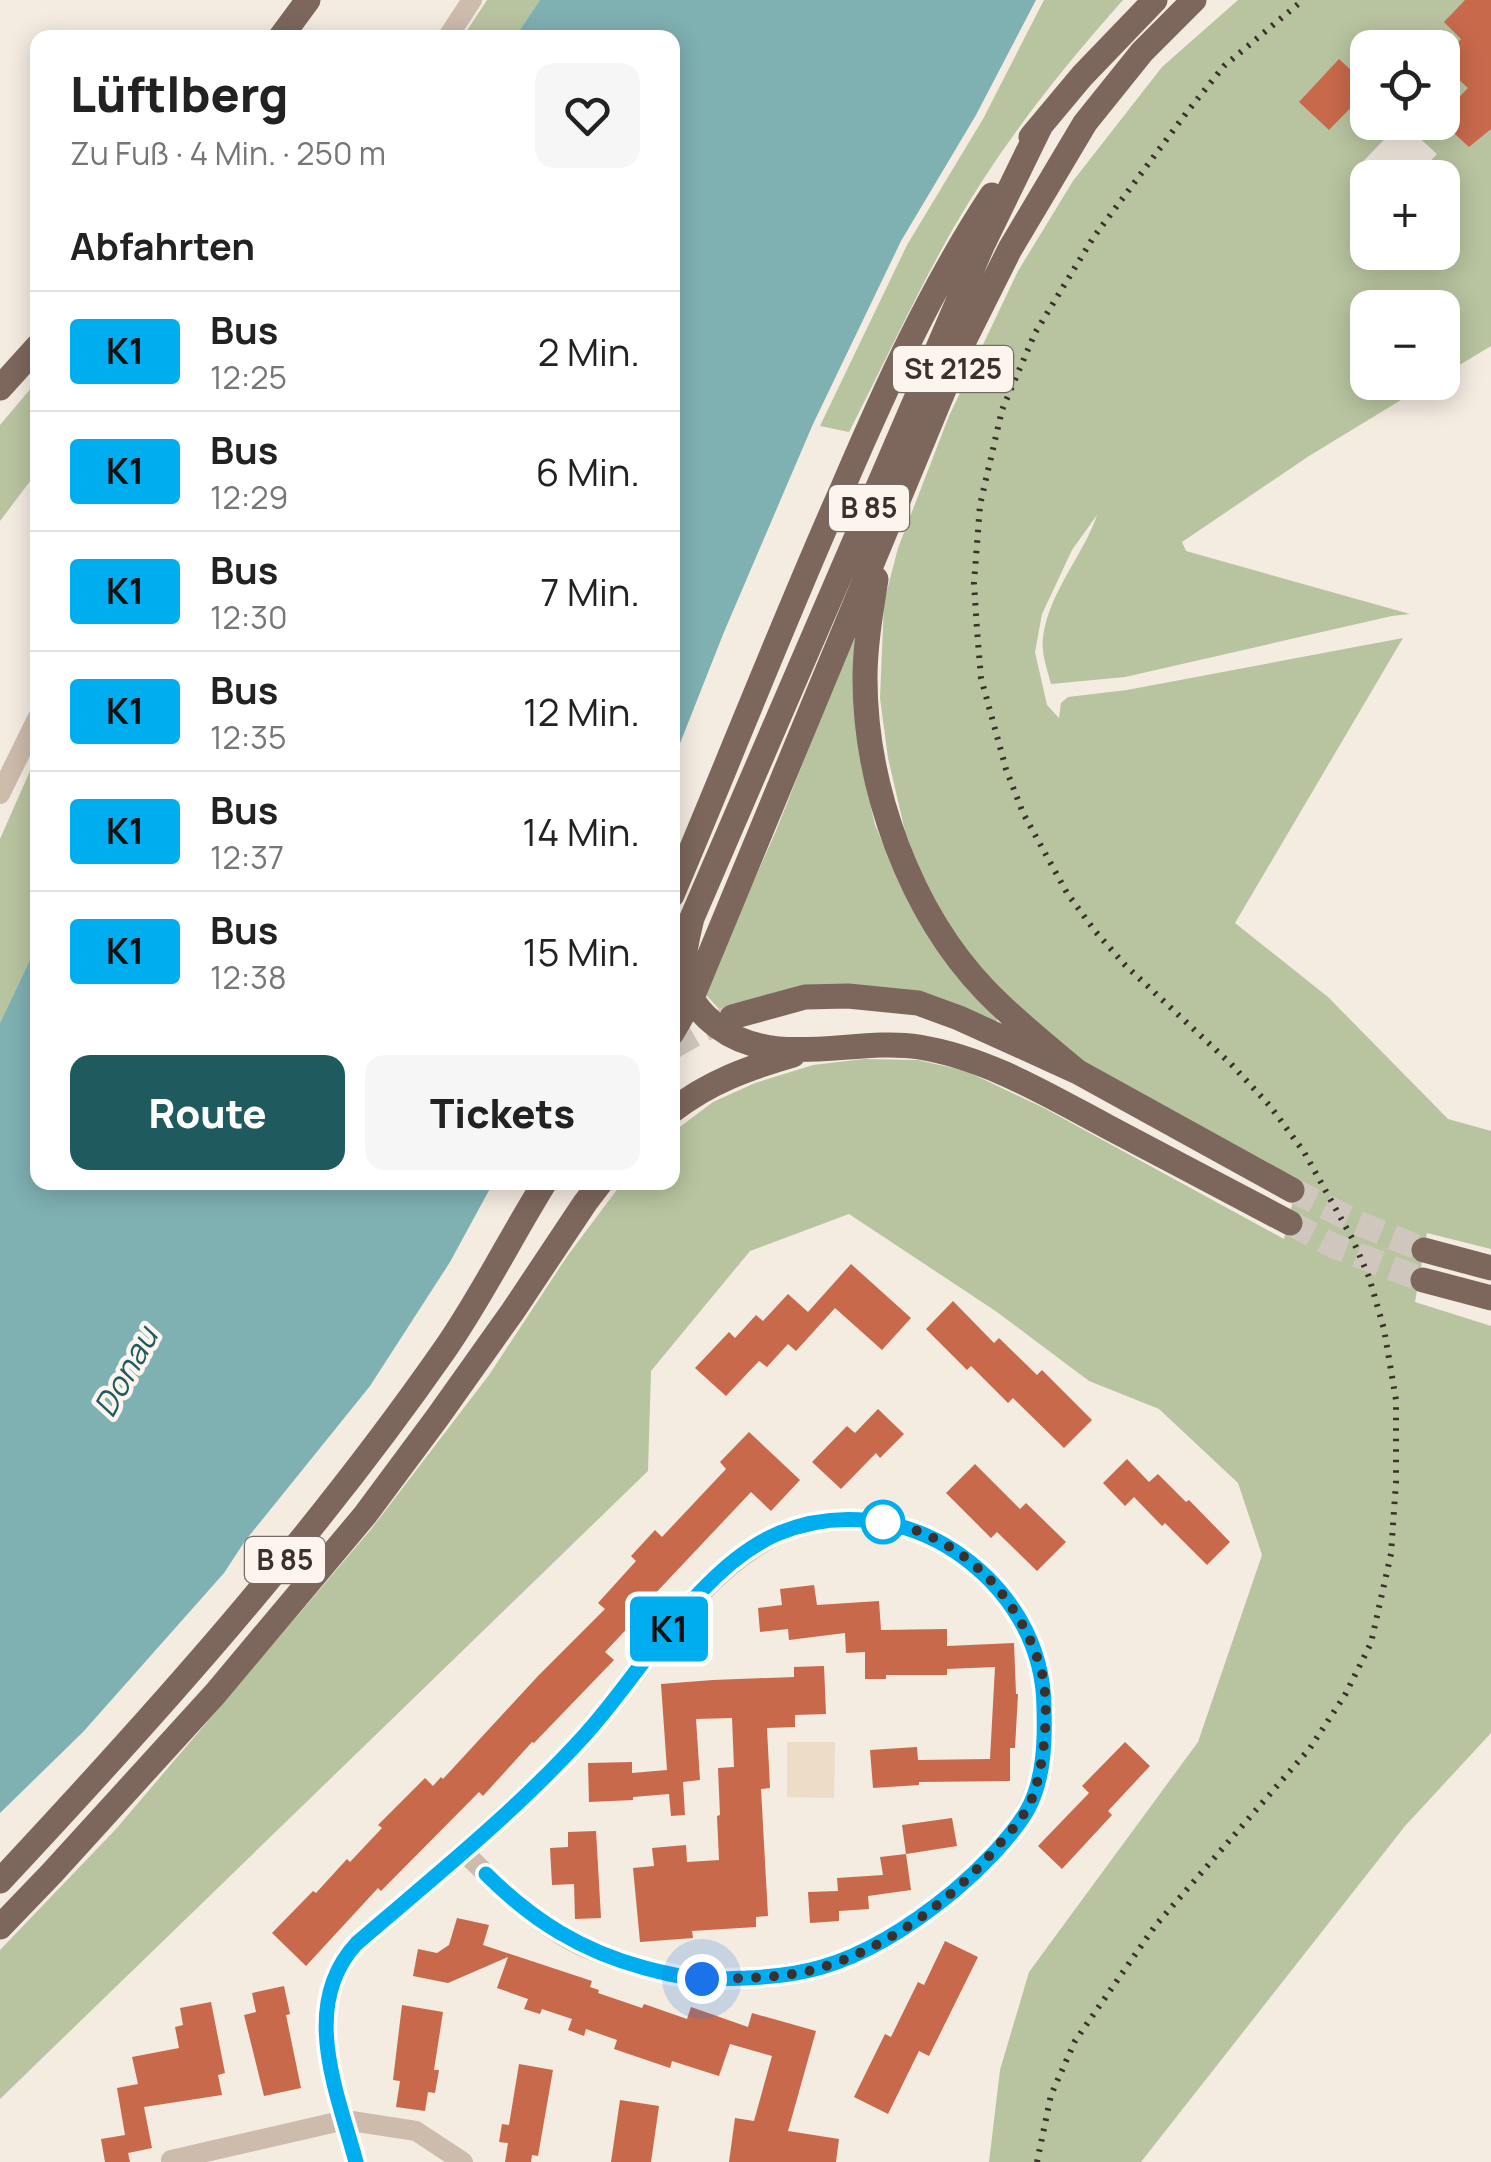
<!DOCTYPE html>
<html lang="de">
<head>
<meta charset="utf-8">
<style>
  :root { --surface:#fff; --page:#f6f6f6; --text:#222; --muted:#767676; --line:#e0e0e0; --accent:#1f5a5e }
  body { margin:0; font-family:Manrope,sans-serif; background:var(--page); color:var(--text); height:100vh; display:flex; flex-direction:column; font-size:38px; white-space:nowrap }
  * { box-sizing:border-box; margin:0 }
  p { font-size:32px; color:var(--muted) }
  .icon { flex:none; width:55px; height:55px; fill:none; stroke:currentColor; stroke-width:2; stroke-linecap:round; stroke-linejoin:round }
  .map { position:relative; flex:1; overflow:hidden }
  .drawer { position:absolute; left:30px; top:30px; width:650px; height:1160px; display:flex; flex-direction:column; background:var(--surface); border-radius:20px; box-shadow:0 5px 25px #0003 }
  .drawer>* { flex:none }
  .badge { padding:0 20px; border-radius:8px; font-size:35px; line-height:65px }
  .tools { position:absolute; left:1350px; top:30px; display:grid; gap:20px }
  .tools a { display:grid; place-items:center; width:110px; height:110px; border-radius:20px; background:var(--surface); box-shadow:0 5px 25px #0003; font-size:50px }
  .you { position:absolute; width:50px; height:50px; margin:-25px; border:8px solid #fff; border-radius:50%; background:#1a73e8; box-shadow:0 0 0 15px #1a73e833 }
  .map>.badge { position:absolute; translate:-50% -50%; box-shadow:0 0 0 5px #fff }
  h2 { padding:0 40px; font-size:38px; line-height:90px }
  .round { display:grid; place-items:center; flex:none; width:105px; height:105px; border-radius:20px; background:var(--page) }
  .headline { display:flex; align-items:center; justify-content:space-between; height:170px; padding:0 40px }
  h1 { font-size:48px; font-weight:800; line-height:75px }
  .button { display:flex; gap:20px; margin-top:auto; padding:20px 40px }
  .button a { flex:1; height:115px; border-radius:20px; background:var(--accent); color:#fff; font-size:40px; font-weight:800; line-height:115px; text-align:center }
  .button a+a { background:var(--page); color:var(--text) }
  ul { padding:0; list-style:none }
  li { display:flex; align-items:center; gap:30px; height:120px; padding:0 40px; border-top:2px solid var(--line) }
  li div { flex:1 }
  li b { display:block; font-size:38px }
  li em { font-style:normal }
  li .badge { min-width:110px; font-weight:700; text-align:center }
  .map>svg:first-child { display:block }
  .green { fill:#b8c4a0; fill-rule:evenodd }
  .plaza { fill:#ecdcc8 }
  .water { fill:#7fb0b2 }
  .building { fill:#c8694b }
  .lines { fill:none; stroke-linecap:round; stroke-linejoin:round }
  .primary-tunnel { stroke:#cfc6bd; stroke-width:25; stroke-dasharray:25 12; stroke-linecap:butt }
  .minor { stroke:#cdbbac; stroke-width:20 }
  .primary { stroke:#7d675c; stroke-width:25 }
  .rail { stroke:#3b302b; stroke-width:6; stroke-dasharray:2.5 8; stroke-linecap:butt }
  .line-casing { stroke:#fff; stroke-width:22 }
  .line { stroke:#00adef; stroke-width:15 }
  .walk { stroke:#3b302b; stroke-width:10; stroke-dasharray:0 18 }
  .stop-dot { fill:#fff; stroke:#00adef; stroke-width:5 }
  .labels { text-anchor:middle; stroke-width:9; stroke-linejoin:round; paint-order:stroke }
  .shield { fill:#fbf5ee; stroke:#756b66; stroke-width:2.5 }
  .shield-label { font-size:28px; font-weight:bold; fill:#3b302b }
  .water-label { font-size:32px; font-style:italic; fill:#1f5a5e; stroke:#fbf5ee }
</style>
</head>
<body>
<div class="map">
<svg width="1491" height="2162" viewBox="0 0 1491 2162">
  <rect width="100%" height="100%" fill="#f4ebe1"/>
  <!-- green -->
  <path class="green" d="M487 0H540L515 37 462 38Z
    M1044 0H1123C1060 71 1001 145 954 227 916 294 884 364 849 432L820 426 907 245 983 119Z
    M1238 0H1491V346L1443 375 1442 308H1368V382L1429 383 1309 456 1182 542 1186 551 1410 614 1392 616 1125 677 1051 684C1047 669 1041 653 1043 637 1049 592 1083 556 1097 515L1072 550 1042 614 1035 652 1047 705 1059 718 1061 703 1068 697 1127 690 1403 638 1235 923 1328 997 1448 1119 1491 1131V1249L1427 1233 1415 1302 1491 1326V1733L1405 1826 1141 2162H989L1000 2070 1029 1972 1198 1742 1262 1555 1238 1483 1159 1409 1089 1381 997 1312 849 1214 750 1251 651 1371 648 1471 0 2099V1950L116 1829 372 1528 489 1375 568 1255 622 1183 672 1182 673 1132 713 1102 755 1083 813 1065 864 1059 918 1060 966 1071 1044 1108 1284 1239 1298 1179 1074 1057 982 972 932 903 905 831 888 758 880 698 884 602 898 548 949 416 1018 271 1073 181 1162 67ZM1368 48H1442V122L1403 123 1437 154 1416 177 1442 178V252H1368L1367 190 1351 174 1400 123 1368 122Z
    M37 381V472L0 521V425Z
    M861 616 860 732 866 786 875 825 905 893 998 1017 996 1023 785 990 719 1009 704 993 776 831Z
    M37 755V945L0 1023V839Z"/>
  <!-- plaza -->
  <path class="plaza" d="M787 1742H835L834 1798 787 1797Z"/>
  <!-- water -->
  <path class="water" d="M540 0H1036L976 115 901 241 813 424 724 632 673 761 672 38 515 37Z
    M37 945 38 1182 493 1183 450 1262 370 1386 245 1541 224 1573 83 1732 0 1813V1023Z"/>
  <!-- building -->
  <path class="building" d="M1465 0H1491V129L1469 147 1442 122V115L1468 88 1442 64V59L1461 39 1444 22Z
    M1339 59 1368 86V90L1329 130 1299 102Z
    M851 1264 911 1318 882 1350 835 1308 796 1351 788 1344 767 1367 759 1361 726 1396 695 1368 729 1332 735 1338 756 1315 763 1321 788 1294 808 1312Z
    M953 1301 994 1343 999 1338 1037 1375 1042 1370 1092 1420 1064 1448 1013 1398 1008 1403 971 1366 967 1370 926 1329Z
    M878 1409 904 1434 880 1458 876 1453 841 1489 812 1462 847 1426 855 1433Z
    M749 1432 800 1480 771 1511 751 1492 651 1598 653 1601 605 1652 614 1660 534 1743 532 1742 483 1796 479 1792 381 1891 378 1888 306 1966 272 1933 313 1891 316 1893 347 1859 350 1862 382 1828 378 1825 425 1778 433 1786 441 1777 443 1779 538 1676 605 1609 598 1603 636 1561 631 1556 655 1530 662 1537 726 1469 720 1462Z
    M1127 1459 1149 1482 1158 1474 1186 1502 1189 1500 1230 1542 1207 1565 1165 1523 1162 1526 1134 1497 1125 1506 1103 1483Z
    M975 1464 1020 1509 1026 1503 1066 1542 1037 1571 997 1532 991 1538 946 1493Z
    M814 1585 817 1605 879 1601 881 1630 947 1629V1646L1014 1643 1016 1694H1018L1015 1748H1010V1781L919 1782V1785L873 1788 870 1750 917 1747 918 1760 990 1759 995 1667 947 1669V1675H886V1679H865V1652L846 1653 845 1633 789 1640 788 1629 760 1632 758 1608 782 1605 780 1589Z
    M824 1666 826 1714 795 1715V1727L767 1728 770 1788 761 1789 768 1916 756 1917V1927L692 1931 693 1938 640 1942 633 1868 654 1866 652 1848 686 1845 687 1862 719 1860 717 1816 720 1815 718 1768 734 1767 732 1718 696 1719 700 1780 683 1782 685 1815 671 1816 669 1794 633 1797V1800L589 1802 588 1763 632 1762V1773L667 1770 661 1684 713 1680 794 1677V1667Z
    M1125 1742 1150 1766 1108 1811 1112 1815 1062 1869 1038 1846 1089 1793 1082 1786Z
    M952 1818 957 1846 906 1854 902 1825Z
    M596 1831 601 1918 575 1919 574 1884 552 1885 550 1848 568 1847V1832Z
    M906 1854 911 1890 868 1896 869 1909 839 1911V1921L810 1923 808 1892 838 1891 837 1878 883 1875 880 1857Z
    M457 1918 489 1925 483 1945 592 1981 590 1987 599 1990 598 1993 642 2008 644 2004 687 2019 691 2007 748 2027 752 2013 816 2031 788 2131 839 2139 836 2162H729L735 2118 754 2121 772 2056 730 2044 719 2076 672 2061 670 2068 614 2049 617 2040 586 2029 584 2036 568 2030 572 2019 542 2009 540 2014 524 2009 528 1999 497 1988 508 1957 448 1983 413 1976 418 1949 437 1953 449 1945Z
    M945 1941 978 1957 929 2056 919 2051 888 2114 854 2097 885 2034 891 2037 918 1982 924 1985Z
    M284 1986 290 2014 286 2015 301 2088 264 2096 244 2015 256 2012 252 1993Z
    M211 2002 225 2073 218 2075 222 2095 144 2107 152 2148 128 2153 130 2162H105L101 2139 125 2135 117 2088 138 2084 132 2057 179 2048 175 2027 183 2025 180 2008Z
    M402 2005 443 2012 434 2070H439L435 2093 428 2092 425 2111 396 2107 400 2081 393 2080Z
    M519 2064 553 2070 538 2156 532 2155 531 2162H505L508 2143 499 2142 502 2124 509 2125Z
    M620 2100 659 2106 651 2162H611Z"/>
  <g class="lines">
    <!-- primary-tunnel -->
    <path class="primary-tunnel" d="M672 1047 702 1030 732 1017
      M1292 1190 1358 1223 1424 1250
      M1290 1223 1332 1245 1423 1280"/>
    <!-- minor -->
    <path class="minor" d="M447 38 472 0
      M0 794 38 717
      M171 2162V2160L345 2120 416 2131 463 2162
      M356 2162C337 2091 299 2005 357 1943 434 1876 512 1812 582 1738 647 1670 687 1585 771 1538 819 1511 892 1515 939 1541 1000 1576 1044 1636 1045 1709 1045 1740 1043 1774 1030 1802 1015 1835 978 1871 951 1893 913 1925 871 1952 824 1967 813 1970 801 1971 789 1973 718 1985 652 1977 586 1948 540 1928 498 1886 464 1852"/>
    <!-- primary -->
    <path class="primary" d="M280 38 308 0
      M1040 127 982 246 692 918C681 963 675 995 718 1027 775 1070 853 1037 919 1047 987 1058 1048 1095 1108 1127 1169 1159 1229 1191 1290 1223
      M1031 137 1082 76 1155 0
      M0 388 38 346
      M876 579C871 611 865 646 865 678 865 787 910 912 986 991 1015 1021 1047 1046 1078 1072
      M672 895C730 759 783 622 843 487 886 387 932 286 992 195
      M732 1017 805 997 848 996 918 1003 959 1018 1078 1072 1292 1190
      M672 1033 691 1000 965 339 1010 249 1085 123 1142 52 1194 0
      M672 1111C709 1082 748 1068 793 1055
      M1424 1250 1491 1268
      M1423 1280 1491 1298
      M0 1881C157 1713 311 1541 443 1352 481 1298 510 1238 545 1182
      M0 1927 52 1873 215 1694 365 1515 437 1418 513 1311 585 1203 601 1182"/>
    <!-- rail -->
    <path class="rail" d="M1037 2162 1051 2095 1075 2041 1155 1926 1310 1748 1345 1695 1371 1643 1391 1554 1396 1482V1400L1384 1329 1369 1277 1352 1238 1304 1152 1270 1106 1231 1064 1125 965 1095 931 1067 893 1023 813 1006 769 981 678 977 630 974 583 980 505 1002 410 1035 333 1093 238 1187 112 1224 66 1303 0"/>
  </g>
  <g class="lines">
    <defs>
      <path id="line" d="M356 2162C337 2091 299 2005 357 1943 435 1876 515 1812 584 1736 642 1673 697 1569 777 1534 835 1509 904 1517 956 1552 1009 1588 1044 1644 1044 1709 1045 1741 1044 1779 1028 1809 1012 1837 979 1870 954 1891 915 1923 871 1953 822 1967 798 1974 771 1977 746 1978 732 1978 717 1980 703 1979 683 1978 664 1973 645 1968 581 1951 532 1920 486 1874"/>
    </defs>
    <!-- line casing -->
    <use href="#line" class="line-casing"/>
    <!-- line -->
    <use href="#line" class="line"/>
    <!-- walk -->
    <path class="walk" d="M702 1979C742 1978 785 1979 823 1967 890 1946 951 1901 997 1847 1008 1834 1021 1821 1029 1805 1044 1775 1051 1703 1041 1670 1034 1645 1023 1623 1008 1602 980 1561 932 1529 883 1522"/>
  </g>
  <!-- markers -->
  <circle class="stop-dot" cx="883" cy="1522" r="20"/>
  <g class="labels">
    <!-- shield labels -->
    <g class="shield">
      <rect x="893" y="346" width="120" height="46" rx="8"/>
      <rect x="829" y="485" width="80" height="46" rx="8"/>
      <rect x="245" y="1537" width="80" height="46" rx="8"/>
    </g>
    <g class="shield-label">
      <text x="953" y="379">St 2125</text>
      <text x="869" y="518">B 85</text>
      <text x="285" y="1570">B 85</text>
    </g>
    <!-- water labels -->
    <g class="water-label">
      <text transform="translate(126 1372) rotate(-61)" y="11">Donau</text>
    </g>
  </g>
</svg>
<div class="tools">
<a><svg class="icon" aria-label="locate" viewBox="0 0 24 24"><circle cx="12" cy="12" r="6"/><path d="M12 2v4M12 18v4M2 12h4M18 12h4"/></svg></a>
<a>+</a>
<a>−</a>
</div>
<div class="you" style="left:702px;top:1979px"></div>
<b class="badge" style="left:669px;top:1629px;background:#00adef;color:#111">K1</b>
<section class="drawer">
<div class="headline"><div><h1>Lüftlberg</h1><p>Zu Fuß · 4 Min. · 250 m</p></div><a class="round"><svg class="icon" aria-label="heart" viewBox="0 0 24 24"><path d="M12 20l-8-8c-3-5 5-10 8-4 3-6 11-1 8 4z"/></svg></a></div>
<h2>Abfahrten</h2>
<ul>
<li><span class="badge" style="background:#00adef;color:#111">K1</span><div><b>Bus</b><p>12:25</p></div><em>2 Min.</em></li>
<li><span class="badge" style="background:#00adef;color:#111">K1</span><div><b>Bus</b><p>12:29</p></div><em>6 Min.</em></li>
<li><span class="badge" style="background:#00adef;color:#111">K1</span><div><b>Bus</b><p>12:30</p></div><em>7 Min.</em></li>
<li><span class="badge" style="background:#00adef;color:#111">K1</span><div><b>Bus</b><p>12:35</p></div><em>12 Min.</em></li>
<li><span class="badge" style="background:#00adef;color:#111">K1</span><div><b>Bus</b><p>12:37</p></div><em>14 Min.</em></li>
<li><span class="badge" style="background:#00adef;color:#111">K1</span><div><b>Bus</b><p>12:38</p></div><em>15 Min.</em></li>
</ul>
<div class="button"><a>Route</a><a>Tickets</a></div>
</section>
</div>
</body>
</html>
